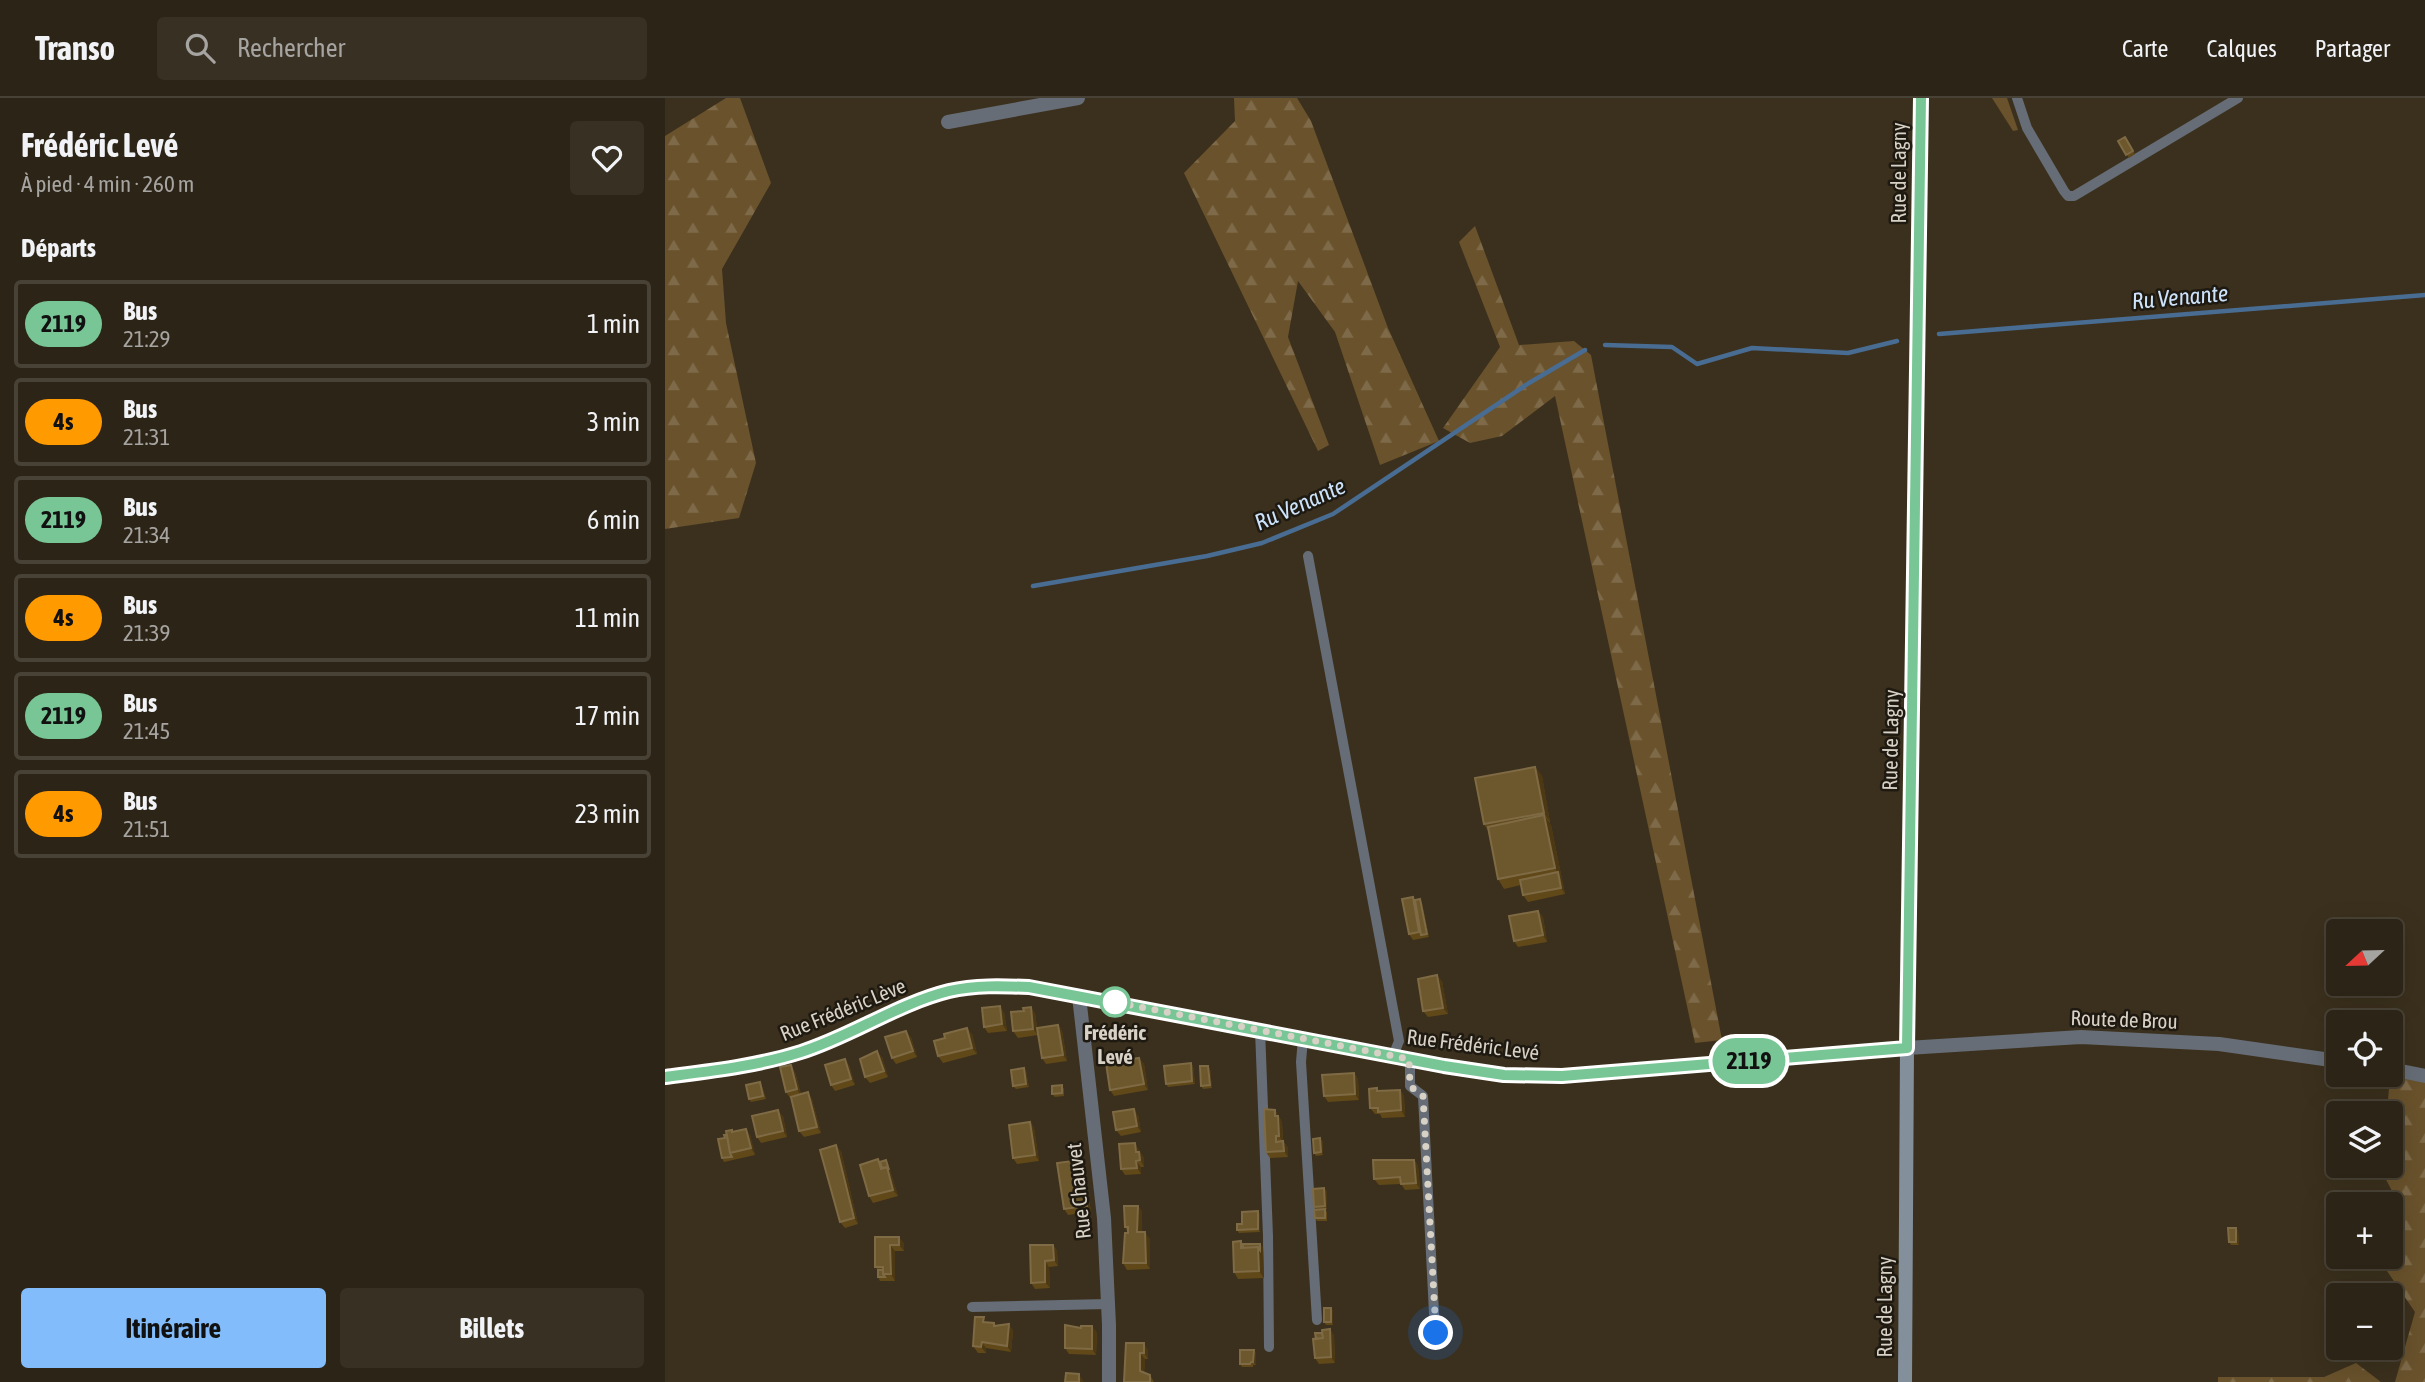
<!DOCTYPE html>
<html lang="fr">
<head>
<meta charset="utf-8">
<style>
  :root { --surface:#2c2416; --page:#383023; --text:#f1f3f6; --muted:#a6a4a1; --line:#484135; --accent:#82bcfa }
  body { margin:0; font-family:"Asap Condensed",sans-serif; background:var(--page); color:var(--text); height:100vh; display:flex; flex-direction:column; font-size:26px; white-space:nowrap }
  * { box-sizing:border-box; margin:0 }
  p { font-size:23px; color:var(--muted) }
  .icon { flex:none; width:38px; height:38px; fill:none; stroke:currentColor; stroke-width:2; stroke-linecap:round; stroke-linejoin:round }
  .map { position:relative; flex:1; overflow:hidden }
  .details { display:flex; flex-direction:column; background:var(--surface); width:665px }
  .details>* { flex:none }
  .badge { padding:0 14px; border-radius:23px; font-size:24px; line-height:46px }
  .needle { width:46px; rotate:248deg }
  .tools { position:absolute; left:1661px; top:821px; display:grid; gap:14px }
  .tools a { display:grid; place-items:center; width:77px; height:77px; border-radius:7px; background:var(--surface); box-shadow:0 7px 28px #0002,0 0 0 2px var(--line); font-size:35px }
  .you { position:absolute; width:35px; height:35px; margin:-18px; border:5px solid #fff; border-radius:50%; background:#1a73e8; box-shadow:0 0 0 10px #1a73e833 }
  .map>.badge { position:absolute; translate:-50% -50%; box-shadow:0 0 0 4px #fff }
  h2 { padding:0 21px; font-size:26px; line-height:63px }
  .round { display:grid; place-items:center; flex:none; width:74px; height:74px; border-radius:7px; background:var(--page) }
  .summary { display:flex; align-items:center; justify-content:space-between; height:119px; padding:0 21px }
  h1 { font-size:33px; font-weight:700; line-height:52px }
  .action { display:flex; gap:14px; margin-top:auto; padding:14px 21px }
  .action a { flex:1; height:80px; border-radius:7px; background:var(--accent); color:#111; font-size:28px; font-weight:700; line-height:80px; text-align:center }
  .action a+a { background:var(--page); color:var(--text) }
  ul { padding:0; list-style:none }
  li { display:flex; align-items:center; gap:21px; height:88px; margin:0 14px 10px; padding:0 7px; border:4px solid var(--line); border-radius:7px }
  li div { flex:1 }
  li b { display:block; font-size:26px }
  li em { font-style:normal }
  li .badge { min-width:77px; font-weight:700; text-align:center }
  header { display:flex; align-items:center; gap:42px; box-sizing:border-box; height:98px; padding:0 35px; background:var(--surface); border-bottom:2px solid var(--line) }
  header strong { font-size:33px }
  nav { display:flex; gap:38px; margin-inline-start:auto; font-size:24px }
  .search { width:490px; height:63px; background:var(--page); display:flex; align-items:center; gap:18px; box-sizing:border-box; padding:0 24px; border-radius:7px; color:var(--muted); font-size:26px }
  main { display:flex; flex:1; min-height:0 }
  .map>svg:first-child { display:block }
  .green { fill:#69522c }
  .forest { fill:url(#forest-firs) }
  .lines { fill:none; stroke-linecap:round; stroke-linejoin:round }
  .stream { stroke:#496c92; stroke-width:4.5 }
  .lane { stroke:#666d76; stroke-width:10 }
  .street { stroke:#666d76; stroke-width:14 }
  .secondary { stroke:#838f9b; stroke-width:14 }
  .wall { fill:#604819 }
  .shaded-wall { fill:#4c3813 }
  .building { fill:#6d572c; stroke:#7e6a44; stroke-width:2 }
  .line-casing { stroke:#fff; stroke-width:16 }
  .line { stroke:#78c696; stroke-width:10 }
  .walk { stroke:#d8d1c6; stroke-width:7; stroke-dasharray:0 12.6 }
  .stop-dot { fill:#fff; stroke:#78c696; stroke-width:3.5 }
  .labels { text-anchor:middle; stroke-width:5; stroke-linejoin:round; paint-order:stroke }
  .street-label { font-size:21px; fill:#d8d1c6; stroke:#1e1911 }
  .stop-label { font-size:21px; font-weight:bold; fill:#d8d1c6; stroke:#1e1911 }
  .water-label { font-size:23px; font-style:italic; fill:#cde3fb; stroke:#1e1911 }
</style>
</head>
<body>
<header>
<strong>Transo</strong>
<div class="search"><svg class="icon" aria-label="search" viewBox="0 0 24 24"><circle cx="10" cy="10" r="6"/><path d="M15 15l6 6"/></svg>Rechercher</div>
<nav><a>Carte</a><a>Calques</a><a>Partager</a></nav>
</header>
<main>
<section class="details">
<div class="summary"><div><h1>Frédéric Levé</h1><p>À pied · 4 min · 260 m</p></div><a class="round"><svg class="icon" aria-label="heart" viewBox="0 0 24 24"><path d="M12 20l-8-8c-3-5 5-10 8-4 3-6 11-1 8 4z"/></svg></a></div>
<h2>Départs</h2>
<ul>
<li><span class="badge" style="background:#78c696;color:#111">2119</span><div><b>Bus</b><p>21:29</p></div><em>1 min</em></li>
<li><span class="badge" style="background:#ff9a00;color:#111">4s</span><div><b>Bus</b><p>21:31</p></div><em>3 min</em></li>
<li><span class="badge" style="background:#78c696;color:#111">2119</span><div><b>Bus</b><p>21:34</p></div><em>6 min</em></li>
<li><span class="badge" style="background:#ff9a00;color:#111">4s</span><div><b>Bus</b><p>21:39</p></div><em>11 min</em></li>
<li><span class="badge" style="background:#78c696;color:#111">2119</span><div><b>Bus</b><p>21:45</p></div><em>17 min</em></li>
<li><span class="badge" style="background:#ff9a00;color:#111">4s</span><div><b>Bus</b><p>21:51</p></div><em>23 min</em></li>
</ul>
<div class="action"><a>Itinéraire</a><a>Billets</a></div>
</section>
<div class="map">
<svg width="1760" height="1284" viewBox="0 0 1760 1284">
  <defs>
    <pattern id="forest-firs" width="22" height="20" patternUnits="userSpaceOnUse" patternTransform="scale(1.75)"><rect width="22" height="20" fill="#69522c"/><path d="M5 1l3.5 6h-7zM16 11l3.5 6h-7z" fill="#7e6a49"/></pattern>
  </defs>
  <rect width="100%" height="100%" fill="#3b301d"/>
  <!-- green -->
  <path class="green" d="M1327 0H1342L1353 32 1348 33Z"/>
  <!-- forest -->
  <path class="forest" d="M61 0H75L106 85 57 171 61 225 91 365 74 420 0 431V38Z
    M569 0H632L646 23 723 230 774 343 715 367 670 234 633 183 623 239 664 347 653 353 519 75 570 23Z
    M810 128 854 247 909 243 926 257 1057 942 1030 945 890 298 837 338 805 345 778 330 835 249 794 144Z
    M1673 968V976H1726L1760 980V1284H1730L1750 1214 1722 1173 1735 1108 1718 1076 1719 1068H1726V1015H1722L1724 990 1673 983Z
    M1691 1265 1716 1284H1553V1279H1659Z"/>
  <g class="lines">
    <!-- stream -->
    <path class="stream" d="M1274 236 1760 197
      M940 247 1007 249 1032 266 1087 250 1183 255 1232 243
      M368 488 542 458 597 445 668 416 864 285 920 252"/>
    <!-- lane -->
    <path class="lane" d="M1352 0 1362 30 1399 93 1403 98H1409L1573 0
      M643 458 734 943 728 958
      M595 932 603 1138 604 1249
      M638 940 636 964 652 1222
      M745 961V988L758 998 770 1235
      M307 1209 443 1206"/>
    <!-- street -->
    <path class="street" d="M283 24 413 0
      M414 898 439 1120 444 1227V1284
      M1726 971 1760 978
      M0 979C46 973 92 969 136 954 187 938 232 907 284 893 310 887 337 889 364 889L779 968 839 977 897 978 1242 950 1416 939 1554 946 1673 963"/>
    <!-- secondary -->
    <path class="secondary" d="M1240 1284 1242 950 1256 0"/>
  </g>
  <!-- wall -->
  <path class="wall" d="M1460 39 1470 56 1464 60 1453 43Z
    M870 669 877 678 885 724 884 725 886 727 900 796 863 804 858 797 856 787 839 791 833 781 823 733 819 726Z
    M750 802 757 805 764 839 748 842 744 836Z
    M873 813 878 819 882 844 853 849 849 843Z
    M777 883 783 916 763 919 758 913Z
    M339 914 342 933 323 935 319 929Z
    M370 915 373 937 353 940 348 933Z
    M393 927 397 933 402 963 381 966 377 960Z
    M307 936 312 956 278 965 273 958 280 940Z
    M246 939 252 959 231 966 227 960Z
    M217 959 223 979 205 985 200 979Z
    M474 960 479 966 483 992 449 998 445 992Z
    M526 965 528 968 530 986 503 989 501 986Z
    M184 967 190 987 170 993 166 987Z
    M545 971 547 990 538 991 536 988Z
    M361 973 364 989 351 991 348 988Z
    M130 974 136 996 147 1001 156 1035 139 1039 134 1033 126 1000H125L121 994Z
    M689 975 693 981 694 1002 663 1004 659 998Z
    M95 984 97 988 101 1001 86 1004 84 1001Z
    M399 990V998L390 999 387 996Z
    M712 990 713 993 735 992 739 998 740 1019 717 1020 715 1016H710L705 1010Z
    M610 1012 617 1024 618 1043 623 1050V1059L605 1060 601 1054Z
    M473 1017 476 1034 456 1038 451 1032Z
    M118 1018 122 1039 96 1045 92 1039Z
    M365 1024 369 1030 374 1063 352 1066 348 1060Z
    M67 1032 69 1034 85 1037 90 1057 59 1064 57 1060 60 1040Z
    M658 1043V1057L651 1058 649 1055Z
    M474 1051 475 1054 479 1060V1069H476V1076L460 1077 456 1071Z
    M176 1053 193 1126 180 1130 175 1124Z
    M213 1061 215 1064 221 1062 223 1066 233 1098 208 1105 204 1098Z
    M749 1062 753 1068 755 1091 740 1092 736 1086 714 1087 709 1081Z
    M419 1068 426 1114 403 1117 399 1111Z
    M659 1090 662 1094V1111L660 1112 662 1114V1123H652L650 1120 651 1112 649 1109Z
    M473 1108 477 1114V1134L485 1141V1171L462 1172 458 1165 463 1135 460 1129Z
    M595 1116V1134L574 1135 572 1132 577 1126Z
    M1571 1130 1573 1133 1574 1147H1566L1564 1144Z
    M210 1139 239 1145V1153H230V1183H215L213 1179V1172L210 1169Z
    M576 1143 578 1146 598 1149 599 1180 573 1181 569 1174Z
    M388 1147 392 1153 393 1168 384 1169 385 1190 370 1191 366 1185Z
    M666 1210 668 1213V1227H661L659 1224Z
    M322 1224 331 1227 344 1226 348 1233 346 1254 321 1250V1255H313L308 1248Z
    M432 1234 431 1257 404 1256 400 1250Z
    M669 1237 670 1265 654 1266 650 1260Z
    M461 1245 483 1252V1261H480L479 1275 485 1277 489 1284H459Z
    M589 1252 591 1255V1267H588V1269H577L575 1266Z"/>
  <!-- shaded-wall -->
  <path class="shaded-wall" d="M870 669 877 678 885 724 879 715Z
    M879 717 886 727 900 796 896 790 893 775 890 770Z
    M748 799 752 805 756 837 754 834Z
    M755 801 757 805 764 839 762 836Z
    M873 813 878 819 882 844 878 837Z
    M772 877 777 883 783 916 778 910Z
    M335 908 339 914 342 933 337 926Z
    M366 909 370 915 373 937 368 931Z
    M393 927 397 933 402 963 398 957Z
    M302 930 307 936 312 956 307 950Z
    M241 933 246 939 252 959 248 953Z
    M212 953 217 959 223 979 219 973Z
    M474 960 479 966 483 992 479 986Z
    M180 961 184 967 190 987 186 981Z
    M526 965 528 968 530 986 527 983Z
    M126 967 130 974 136 998 132 991Z
    M543 968 545 971 547 990 545 987Z
    M359 970 361 973 364 989 361 986Z
    M689 975 693 981 694 1002 690 996Z
    M735 992 739 998 740 1019 736 1012Z
    M143 994 147 1001 156 1035 152 1029Z
    M469 1011 473 1017 476 1034 472 1028Z
    M113 1012 118 1018 122 1039 118 1033Z
    M610 1012 617 1024 618 1044 614 1038Z
    M365 1024 369 1030 374 1063 370 1057Z
    M81 1031 85 1037 90 1057 86 1050Z
    M655 1040 658 1043V1057L656 1054Z
    M618 1043 623 1050V1059L619 1053Z
    M470 1045 479 1060V1069L471 1054Z
    M171 1047 176 1053 193 1126 189 1120Z
    M221 1062 223 1066 233 1098 228 1092Z
    M415 1062 419 1068 426 1114 422 1108Z
    M749 1062 753 1068 755 1091 751 1085Z
    M471 1063 476 1069V1076L472 1070Z
    M659 1090 662 1094V1111L660 1108Z
    M473 1108 477 1114V1141L472 1134Z
    M593 1113 595 1116V1134L593 1131Z
    M1571 1130 1573 1133 1574 1147 1571 1144Z
    M480 1134 485 1141V1171L481 1165Z
    M234 1139 239 1145V1153L234 1147Z
    M595 1146 598 1149 599 1180 594 1173 593 1149Z
    M225 1147 230 1153V1183L226 1176Z
    M388 1147 392 1153 393 1168 389 1162Z
    M380 1163 384 1169 385 1190 380 1184Z
    M666 1210 668 1213V1227L666 1224Z
    M344 1226 348 1233 346 1254 342 1248Z
    M427 1228 432 1234 431 1257 427 1251Z
    M665 1231 669 1237 670 1265 666 1259Z
    M317 1244 321 1250V1255L316 1249Z
    M479 1245 483 1252V1261L479 1255Z
    M589 1252 591 1255V1267L588 1264Z
    M475 1255 480 1261 479 1279 475 1273Z
    M414 1276 418 1282V1284H414Z"/>
  <!-- building -->
  <path class="building" d="M1460 39 1468 53 1461 57 1453 43Z
    M870 669 879 715 819 726 810 680Z
    M879 717 890 770 833 781 823 729Z
    M893 774 896 790 858 797 855 782Z
    M748 799 754 834 744 836 737 801Z
    M755 801 762 836 756 837 750 802Z
    M873 813 878 837 849 843 844 818Z
    M772 877 778 910 758 913 753 881Z
    M335 908 337 926 319 929 317 910Z
    M366 909 368 931 348 933 346 914 359 913 358 910Z
    M393 927 398 957 377 960 372 930Z
    M302 930 307 950 273 958 269 943 280 940 279 936Z
    M241 933 248 953 227 960 220 939Z
    M212 953 219 973 200 979 195 961Z
    M474 960 479 986 445 992 441 965Z
    M180 961 186 981 166 987 160 967Z
    M526 965 527 983 501 986 499 968Z
    M126 967 132 991 121 994 115 969Z
    M535 968H543L545 987 536 988Z
    M359 970 361 986 348 988 346 972Z
    M689 975 690 996 659 998 657 977Z
    M95 984 98 998 84 1001 81 987Z
    M397 987V995L387 996V988Z
    M712 990V993L735 992 736 1012 713 1014V1010H705L704 991Z
    M143 994 152 1029 134 1033 126 999Z
    M469 1011 472 1028 451 1032 448 1014Z
    M599 1011 610 1012V1018H613L614 1038H611V1044L618 1043 619 1053 601 1054Z
    M113 1012 118 1033 92 1039 87 1018Z
    M365 1024 370 1057 348 1060 344 1027Z
    M81 1031 86 1050 65 1055 61 1033 67 1032V1034Z
    M59 1037H62L65 1055 67 1059 57 1060 53 1041 60 1040Z
    M655 1040 656 1054 649 1055 648 1041Z
    M470 1045 471 1054H474L475 1062 471 1063 472 1070 456 1071 454 1046Z
    M171 1047 189 1120 175 1124 155 1052Z
    M213 1061 216 1071 222 1069 228 1092 204 1098 195 1067Z
    M221 1062 224 1072 222 1069 217 1070 215 1064Z
    M415 1062 422 1108 399 1111 392 1065Z
    M708 1062H749L751 1085 736 1086 735 1079 709 1081Z
    M659 1090 660 1108 649 1109 648 1091Z
    M459 1108H473L472 1134H480L481 1165H458L460 1135H463V1129H460Z
    M660 1111V1120H650L649 1112Z
    M593 1113V1131L572 1132V1126H577V1114Z
    M1563 1130H1571V1144H1564Z
    M210 1139H234V1147H225L226 1176H218V1169H210Z
    M576 1143V1150L593 1149 594 1173 569 1174 568 1144Z
    M578 1146H595V1152L593 1149 578 1150Z
    M365 1147H388L389 1162 380 1163V1184L366 1185Z
    M213 1172H218V1176L220 1179H213Z
    M659 1210H666V1224H659Z
    M310 1219H319L318 1224 329 1225V1228L344 1226 342 1248 317 1244 316 1249 308 1248Z
    M400 1227 416 1230V1228H427V1251L400 1250Z
    M665 1231 666 1259 650 1260 648 1241 658 1240 657 1232Z
    M650 1235H657L658 1240 651 1241Z
    M461 1245H479V1255H475V1273L485 1277V1284H459Z
    M575 1252H589L588 1264H586L585 1266H575Z
    M401 1275 414 1276V1284H400Z"/>
  <g class="lines">
    <defs>
      <path id="line" d="M0 979C46 973 92 968 136 954 187 938 232 906 284 893 310 887 337 888 364 889L779 968 839 977 897 978 1242 950 1256 0"/>
    </defs>
    <!-- line casing -->
    <use href="#line" class="line-casing"/>
    <!-- line -->
    <use href="#line" class="line"/>
    <!-- walk -->
    <path class="walk" d="M450 904 439 902 744 961 745 988 758 998 771 1235"/>
  </g>
  <!-- markers -->
  <circle class="stop-dot" cx="450" cy="904" r="14"/>
  <g class="labels">
    <!-- street labels -->
    <g class="street-label">
      <text transform="translate(1234 75) rotate(-90)" y="7">Rue de Lagny</text>
      <text transform="translate(1226 642) rotate(-89)" y="7">Rue de Lagny</text>
      <text transform="translate(178 912) rotate(-22)" y="7">Rue Frédéric Lève</text>
      <text transform="translate(1459 922) rotate(2)" y="7">Route de Brou</text>
      <text transform="translate(808 947) rotate(7)" y="7">Rue Frédéric Levé</text>
      <text transform="translate(414 1093) rotate(-96)" y="7">Rue Chauvet</text>
      <text transform="translate(1220 1209) rotate(-90)" y="7">Rue de Lagny</text>
    </g>
    <!-- stop labels -->
    <g class="stop-label">
      <text x="450" y="942">Frédéric<tspan x="450" dy="24">Levé</tspan></text>
    </g>
    <!-- water labels -->
    <g class="water-label">
      <text transform="translate(1515 199) rotate(-5)" y="8">Ru Venante</text>
      <text transform="translate(635 406) rotate(-24)" y="8">Ru Venante</text>
    </g>
  </g>
</svg>
<div class="tools">
<a><svg class="needle" viewBox="-14 -14 28 28"><path d="M0-13l5 13h-10z" fill="#e53935"/><path d="M0 13l5-13h-10z" fill="#a6a4a1"/></svg></a>
<a><svg class="icon" aria-label="locate" viewBox="0 0 24 24"><circle cx="12" cy="12" r="6"/><path d="M12 2v4M12 18v4M2 12h4M18 12h4"/></svg></a>
<a><svg class="icon" aria-label="layers" viewBox="0 0 24 24"><path d="M12 4l9 5-9 5-9-5zM3 14l9 5 9-5"/></svg></a>
<a>+</a>
<a>−</a>
</div>
<div class="you" style="left:771px;top:1235px"></div>
<b class="badge" style="left:1084px;top:963px;background:#78c696;color:#111">2119</b>
</div>
</main>
</body>
</html>
